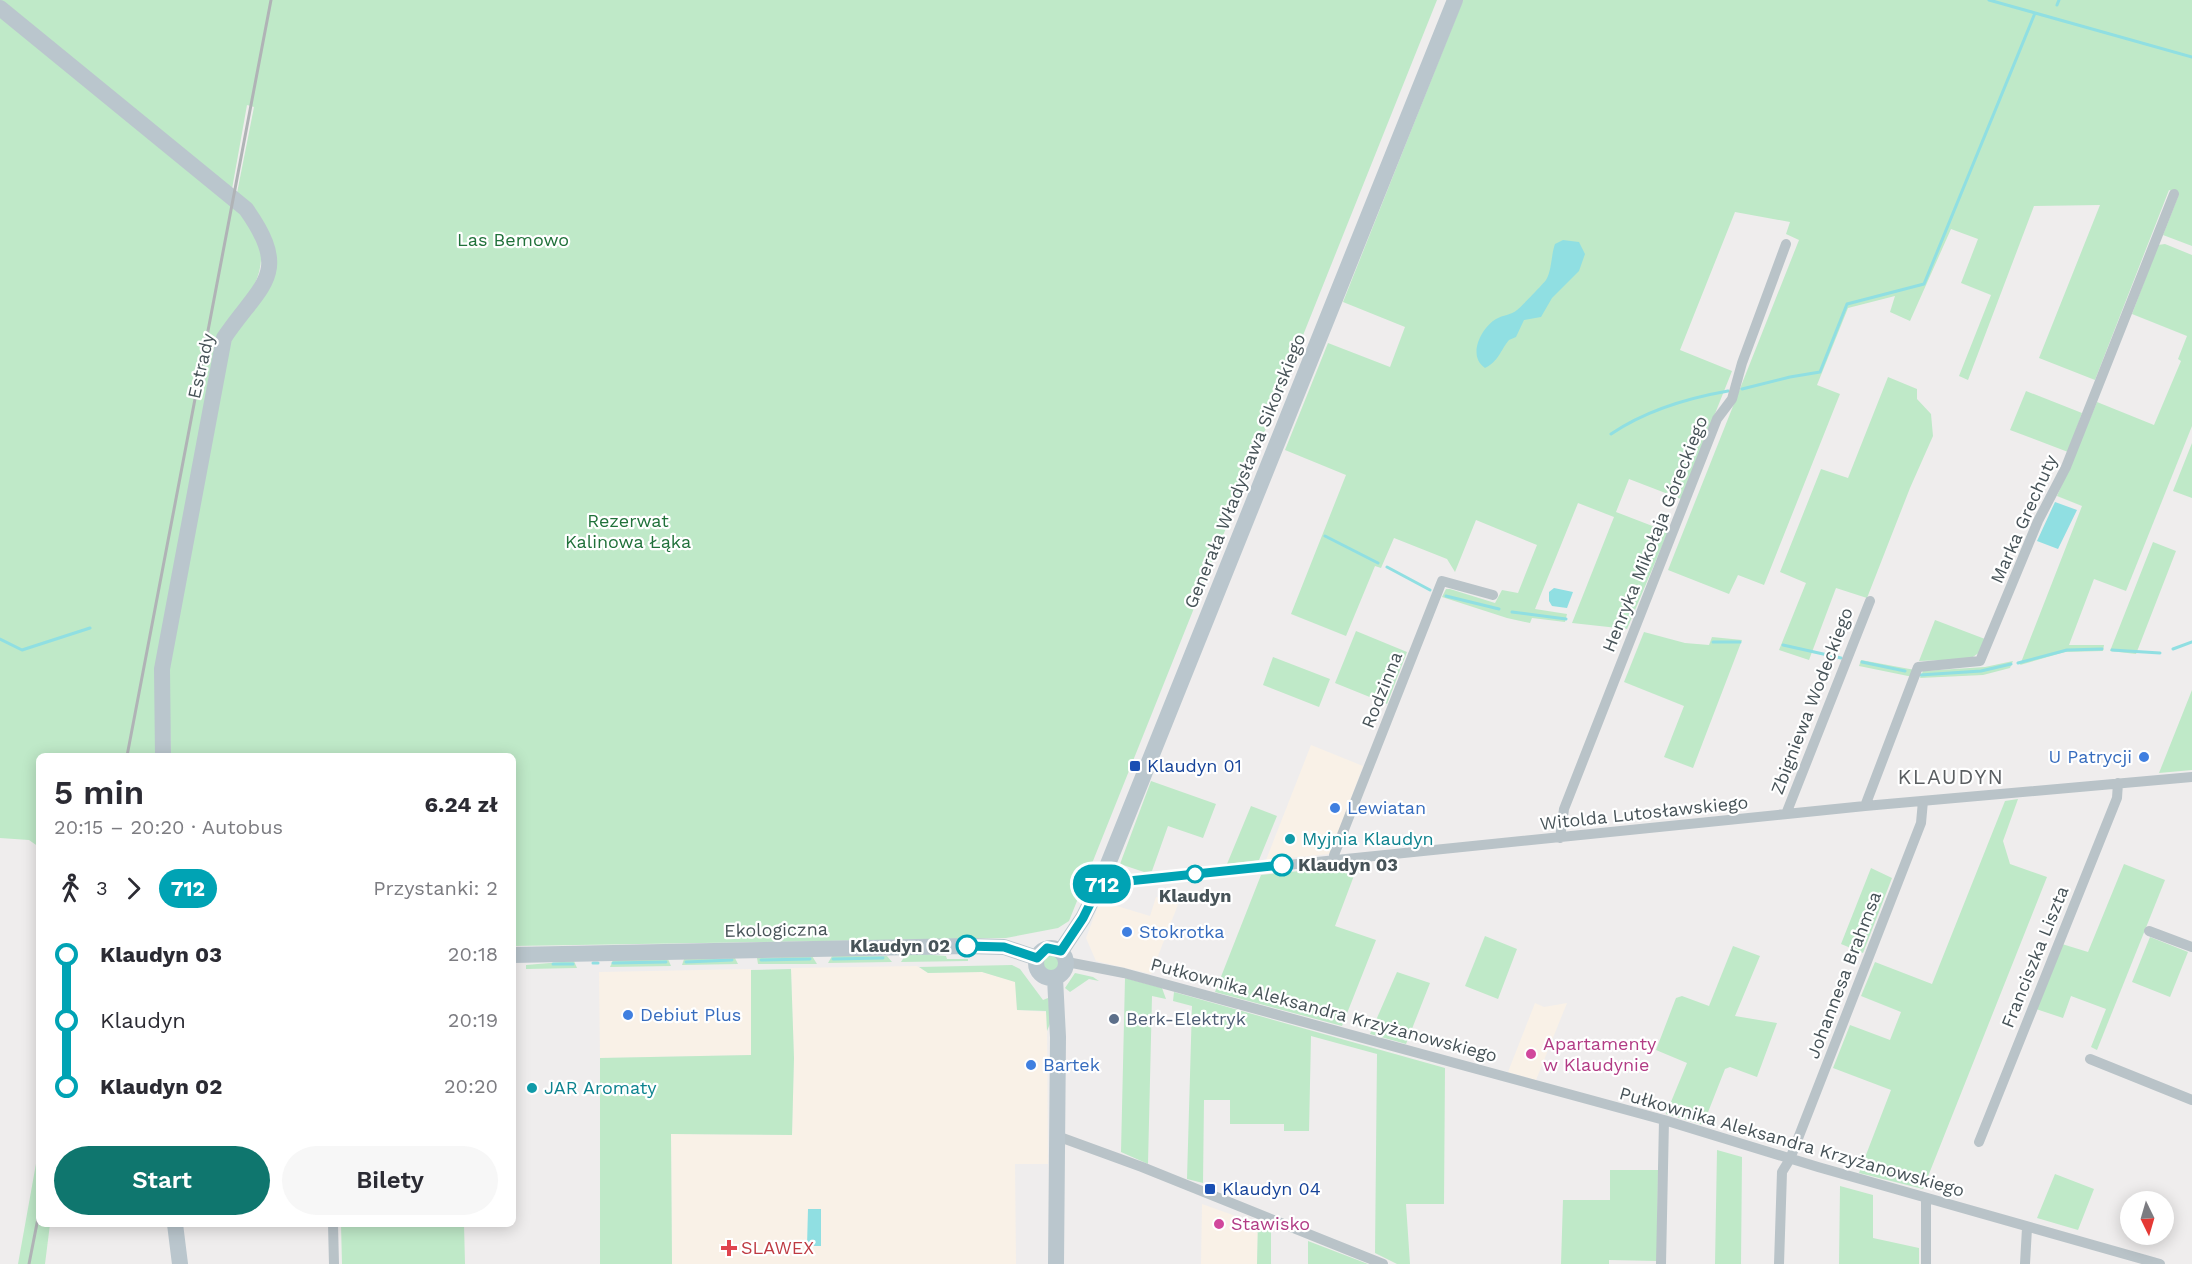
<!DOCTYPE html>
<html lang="pl">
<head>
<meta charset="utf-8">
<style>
  :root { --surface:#fff; --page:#f7f7f7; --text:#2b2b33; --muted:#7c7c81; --accent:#0f766e }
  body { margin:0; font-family:"Work Sans",sans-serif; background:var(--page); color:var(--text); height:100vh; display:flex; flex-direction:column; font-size:22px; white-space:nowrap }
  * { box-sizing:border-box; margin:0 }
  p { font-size:20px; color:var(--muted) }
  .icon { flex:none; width:33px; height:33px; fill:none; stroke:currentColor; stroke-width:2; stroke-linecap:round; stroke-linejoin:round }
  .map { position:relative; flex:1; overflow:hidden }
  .panel { position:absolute; left:36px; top:753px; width:480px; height:474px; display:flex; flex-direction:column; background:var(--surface); border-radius:9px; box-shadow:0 3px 15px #0003 }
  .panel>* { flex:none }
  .badge { padding:0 12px; border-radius:20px; font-size:21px; line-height:39px }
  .needle { width:39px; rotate:175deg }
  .fabs { position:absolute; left:2120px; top:1191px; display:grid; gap:12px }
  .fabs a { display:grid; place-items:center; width:54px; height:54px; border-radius:50%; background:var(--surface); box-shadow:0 3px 15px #0003; font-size:30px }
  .map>.badge { position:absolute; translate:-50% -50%; box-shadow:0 0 0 3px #fff }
  .legs { display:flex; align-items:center; gap:9px; height:66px; padding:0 18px; font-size:20px }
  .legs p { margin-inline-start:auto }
  .summary { display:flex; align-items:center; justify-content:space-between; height:102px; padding:0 18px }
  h1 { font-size:33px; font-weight:600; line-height:45px }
  .button { display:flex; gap:12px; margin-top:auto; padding:12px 18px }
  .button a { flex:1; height:69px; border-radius:36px; background:var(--accent); color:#fff; font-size:24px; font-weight:600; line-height:69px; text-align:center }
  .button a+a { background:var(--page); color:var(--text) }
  ul { padding:0 18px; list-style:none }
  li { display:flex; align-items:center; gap:21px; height:66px; font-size:22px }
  li i { display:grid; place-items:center; width:9px; height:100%; margin:0 8px; background:currentColor }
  li i::after { content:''; width:15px; height:15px; margin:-8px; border:4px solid; border-radius:50%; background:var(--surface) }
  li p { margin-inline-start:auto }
  li:first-child i { background:linear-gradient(#0000 50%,currentColor 0) }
  li:last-child i { background:linear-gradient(currentColor 50%,#0000 0) }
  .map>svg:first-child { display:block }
  .commercial { fill:#f9f1e7 }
  .green { fill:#bfe9c8 }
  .water { fill:#90dfe2 }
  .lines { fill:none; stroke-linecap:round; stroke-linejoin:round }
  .stream { stroke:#90dfe2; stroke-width:3 }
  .street { stroke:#b9c3c8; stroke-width:10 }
  .secondary { stroke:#bac6cd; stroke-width:16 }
  .rail { stroke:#b0b3b6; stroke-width:3 }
  .line-1-casing { stroke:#fff; stroke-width:14 }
  .line-1 { stroke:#00a3b4; stroke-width:9 }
  .shop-dot { fill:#3f7fe0; stroke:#fff; stroke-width:2 }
  .transit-dot { fill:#1a4fb4; stroke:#fff; stroke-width:2 }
  .culture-dot { fill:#0f9aa8; stroke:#fff; stroke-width:2 }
  .stop-1-dot { fill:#fff; stroke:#00a3b4; stroke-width:3 }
  .service-dot { fill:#5c6f8a; stroke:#fff; stroke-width:2 }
  .hotel-dot { fill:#d1479c; stroke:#fff; stroke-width:2 }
  .health-dot { fill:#e0444e; stroke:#fff; stroke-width:2 }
  .labels { text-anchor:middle; stroke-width:4.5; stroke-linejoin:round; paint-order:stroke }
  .park-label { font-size:18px; fill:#20713a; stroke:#fff }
  .street-label { font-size:18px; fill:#475358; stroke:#fff }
  .shop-label { font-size:18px; fill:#366cbe; stroke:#fff; text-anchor:start }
  .transit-label { font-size:18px; fill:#164399; stroke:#fff; text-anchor:start }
  .culture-label { font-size:18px; fill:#0d838f; stroke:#fff; text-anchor:start }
  .stop-label { font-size:18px; font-weight:bold; fill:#475358; stroke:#fff; text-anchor:start }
  .service-label { font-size:18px; fill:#4e5e75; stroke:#fff; text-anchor:start }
  .hotel-label { font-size:18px; fill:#b23c85; stroke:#fff; text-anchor:start }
  .health-label { font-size:18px; fill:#be3a42; stroke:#fff; text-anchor:start }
  .quarter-label { font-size:21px; letter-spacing:1.5px; fill:#5a5e61; stroke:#fff }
</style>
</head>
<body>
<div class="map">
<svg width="2192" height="1264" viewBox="0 0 2192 1264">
  <rect width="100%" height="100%" fill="#efeded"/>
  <!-- commercial -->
  <path class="commercial" d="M1311 745 1363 766 1330 854 1266 860Z
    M1156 897 1179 902 1151 974 1096 961 1086 938 1100 901 1150 916Z
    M917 966 928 973 982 972 1016 982 1017 1010 1047 1012 1048 1164H1015L1016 1264H672L671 1134 792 1135 794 1058 791 968Z
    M751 969V1055L600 1058 599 972Z
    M1535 1003 1544 1007 1567 1003 1536 1080 1508 1072Z
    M1202 1204 1258 1224 1257 1264H1201Z"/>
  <!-- green -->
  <path class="green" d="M0 0H1437L1069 921 1058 928 1006 938 513 946V756H171L168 668 231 339 273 273 237 193 254 107 247 105 232 189Z
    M1463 0H2192V246L2163 235 2179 194 2169 190 2095 380 2039 358 2100 205 2034 206 1968 380 1959 376 1991 295 1961 283 1978 239 1951 229 1910 321 1890 312 1895 296 1848 308 1817 385 1840 394 1764 585 1738 575 1729 594 1668 570 1799 240 1786 234 1790 222 1735 212 1680 350 1732 371 1681 499 1629 479 1616 512 1668 532 1627 629 1572 623 1614 517 1578 503 1535 609 1567 614 1565 622 1532 618 1530 623 1507 618 1442 597 1446 589H1450L1495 603 1502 590 1518 593 1537 545 1476 520 1455 572 1447 559 1394 538 1381 568 1375 566 1346 636 1291 614 1346 475 1285 450 1328 343 1390 367 1405 327 1343 302Z
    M0 16 237 209C243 217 253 226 257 236 272 275 242 305 221 335L157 756H39V847L29 840 0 838Z
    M2165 244 2192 255V426L2126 591 2094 579 2069 645H2104L2103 651 2065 652 2020 665 2082 506 2057 496 2097 402 2154 425 2181 361 2178 359 2187 336 2132 314 2158 245Z
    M1888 377 1917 389V399L1931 414 1933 436 1910 488 1867 598 1836 588 1809 660 1779 650 1806 583 1780 572 1821 469 1848 478Z
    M2026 391 2082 413 2068 452 2010 430Z
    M2192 443V498L2173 491Z
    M2153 542 2176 551 2136 654 2110 651Z
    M1935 620 1985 639 1980 652 1970 659 1919 661Z
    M1356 631 1407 652 1387 704 1335 683Z
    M1644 632 1685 643 1709 645 1712 637 1742 640 1693 768 1664 757 1684 706 1624 682Z
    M1273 657 1330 679 1319 707 1263 685Z
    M1861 660 1915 670 1913 677 1859 666Z
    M2013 661 2010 668 1983 675 1920 678 1923 671 1985 667Z
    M2192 690V770L2159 773Z
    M1151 781 1216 804 1203 838 1168 826 1152 871 1144 872 1120 864Z
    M2018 799 2003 841 2010 864 2047 877 1923 1189 1859 1173 1891 1090 1833 1068 1850 1025 1890 1040 1901 1012 1861 996 1875 962 1932 984 2005 801Z
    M1251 806 1277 816 1259 860 1227 864Z
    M2124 864 2165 880 2097 1050 2091 1047 2106 1009 2071 996 2063 1018 2036 1009 2062 944 2088 952Z
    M1358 865 1335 926 1376 940 1342 1026 1215 992 1261 875Z
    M1871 868 1892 878 1863 953 1841 944Z
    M1485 936 1517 949 1498 999 1465 986Z
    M2150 937 2188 952 2170 997 2132 982Z
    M1733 946 1760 956 1735 1016 1777 1023 1757 1077 1730 1067 1725 1069 1703 1125 1666 1114 1687 1063 1656 1050 1676 998 1682 996 1709 1006Z
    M910 953 946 956 947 959H968V961L901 962 906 954Z
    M1041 963a10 10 0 1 1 20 0a10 10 0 1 1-20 0Z
    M812 956 817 964H758L757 958Z
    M832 956H887L892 962 828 963Z
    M735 958 738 964 682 965 684 959Z
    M668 959 671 966 610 967 613 960Z
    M574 961 577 968 526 969V965Z
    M1012 965 1020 969 1043 1000 1048 998 1051 1021 1047 1031 1046 1011 1017 1010 1015 982 982 972 928 973 919 967Z
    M791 969 794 1058 792 1135 671 1134 672 1264H600V1058L751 1055V970Z
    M1397 972 1430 983 1406 1044 1370 1034Z
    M1075 973 1093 977 1099 981 1089 979 1070 992 1065 988Z
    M1125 978 1162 988 1166 999 1152 996 1148 1164 1121 1152Z
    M1174 992 1445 1068 1444 1204H1406L1410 1264H1397L1375 1253 1377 1054 1311 1036 1309 1131H1284V1124H1230V1100H1204L1203 1183 1187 1179 1192 1006 1173 1001Z
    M39 1147V1224H50L45 1264H18Z
    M1717 1150 1742 1157 1741 1264H1715Z
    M1610 1170H1658L1657 1261 1609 1260V1264H1561L1563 1200H1610Z
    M2055 1174 2094 1189 2078 1230 2037 1218Z
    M1840 1186 1873 1195V1238L1919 1248V1264H1839Z
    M1258 1221 1271 1226V1264H1257Z
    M341 1224H464L465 1264H342Z
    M1308 1241 1368 1264H1308Z"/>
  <!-- water -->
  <path class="water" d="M1563 240 1579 242 1585 254 1579 271 1552 298 1541 317 1524 320 1516 337 1509 340C1500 351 1499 361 1485 368 1467 356 1481 328 1496 319 1503 315 1511 315 1517 310 1520 308 1545 282 1546 280 1552 270 1551 255 1555 244Z
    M2055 502 2077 510 2058 549 2037 541Z
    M1554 588 1573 592 1567 608 1552 606 1549 601V592Z
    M808 1209H821V1246H807Z"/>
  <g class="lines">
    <!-- stream -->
    <path class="stream" d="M1989 0 2192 57
      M2057 5 2059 0
      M1742 389 1790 377 1820 372 1847 304 1924 284 2035 13
      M1611 434C1645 411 1688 398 1728 391
      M1325 536 1378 563
      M1387 567 1430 590
      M1446 596 1499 609
      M1512 612 1566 619
      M0 639 22 650 90 628
      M1713 642H1740
      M1783 645 1841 658
      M2173 649 2192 642
      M2112 650 2160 653
      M1862 662 1905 671
      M2018 663 2067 650 2102 649
      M1920 675 1981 671 2011 664
      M833 959 883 958
      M761 960 810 959
      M686 962 732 960
      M593 963H598
      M613 963 666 962
      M553 964H573"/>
    <!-- street -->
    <path class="street" d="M1865 806 1918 667 1980 661 2038 521 2066 467 2174 194
      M1786 814 1870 601
      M1560 838 1564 809 1717 419 1732 399 1742 363 1786 244
      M1335 860 1334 855 1442 581 1493 595
      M1100 884 1865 806 2192 777
      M2149 931 2192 947
      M1067 962 1124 973 1664 1120 1818 1167 2160 1264
      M2090 1059 2192 1100
      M1057 1136 1142 1167 1383 1264
      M1979 1142 2117 798 2118 783
      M333 1224 334 1264
      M1661 1264 1664 1120
      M1779 1264 1782 1172 1790 1159 1921 823 1923 801
      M1926 1264V1199
      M2025 1264 2027 1228"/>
    <!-- secondary -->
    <path class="secondary" d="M0 8 246 209C293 275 260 284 224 338L162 669 163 756
      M1036 963a15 15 0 1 1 30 0a15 15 0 1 1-30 0Z
      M1061 951 1083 918 1100 884 1455 0
      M513 955 967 946 1004 947 1037 958
      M1055 978 1058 1037 1056 1264
      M175 1224 180 1264"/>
    <!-- rail -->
    <path class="rail" d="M127 756 271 0
      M29 1264 39 1213"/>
  </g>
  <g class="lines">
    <defs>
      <path id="line-1" d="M967 946 1004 947 1037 958 1047 948 1061 951 1083 918 1100 884 1282 865"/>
    </defs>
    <!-- line-1 casing -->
    <use href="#line-1" class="line-1-casing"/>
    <!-- line-1 -->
    <use href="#line-1" class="line-1"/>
  </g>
  <!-- markers -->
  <g class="shop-dot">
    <circle cx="2144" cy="757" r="6"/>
    <circle cx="1335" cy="808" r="6"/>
    <circle cx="1127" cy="932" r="6"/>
    <circle cx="628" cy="1015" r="6"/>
    <circle cx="1031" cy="1065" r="6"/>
  </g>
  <g class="transit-dot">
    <rect x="1129" y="760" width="12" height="12" rx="3"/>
    <rect x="1204" y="1183" width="12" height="12" rx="3"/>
  </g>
  <g class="culture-dot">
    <circle cx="1290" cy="839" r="6"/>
    <circle cx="532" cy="1088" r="6"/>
  </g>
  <g class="stop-1-dot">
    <circle cx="1282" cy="865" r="10"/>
    <circle cx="1195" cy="874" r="8"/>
    <circle cx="967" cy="946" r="10"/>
  </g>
  <circle class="service-dot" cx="1114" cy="1019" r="6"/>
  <g class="hotel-dot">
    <circle cx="1531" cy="1054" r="6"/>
    <circle cx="1219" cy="1224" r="6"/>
  </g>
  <path class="health-dot" d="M726 1239h6v6h6v6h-6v6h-6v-6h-6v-6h6z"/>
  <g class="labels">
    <!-- park labels -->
    <g class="park-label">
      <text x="513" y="246">Las Bemowo</text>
      <text x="628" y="527">Rezerwat<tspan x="628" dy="21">Kalinowa Łąka</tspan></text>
    </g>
    <!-- street labels -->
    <g class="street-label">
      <text transform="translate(201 366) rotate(-77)" y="6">Estrady</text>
      <text transform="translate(1245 471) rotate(-68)" y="6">Generała Władysława Sikorskiego</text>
      <text transform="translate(2024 519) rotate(-66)" y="6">Marka Grechuty</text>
      <text transform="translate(1655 534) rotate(-68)" y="6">Henryka Mikołaja Góreckiego</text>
      <text transform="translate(1382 690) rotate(-68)" y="6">Rodzinna</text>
      <text transform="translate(1812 701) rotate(-69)" y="6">Zbigniewa Wodeckiego</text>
      <text transform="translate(1644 813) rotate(-6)" y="6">Witolda Lutosławskiego</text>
      <text transform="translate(776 930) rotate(-1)" y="6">Ekologiczna</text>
      <text transform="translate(2035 957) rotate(-68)" y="6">Franciszka Liszta</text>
      <text transform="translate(1844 975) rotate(-69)" y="6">Johannesa Brahmsa</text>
      <text transform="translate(1324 1010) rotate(15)" y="6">Pułkownika Aleksandra Krzyżanowskiego</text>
      <text transform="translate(1792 1142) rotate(16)" y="6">Pułkownika Aleksandra Krzyżanowskiego</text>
    </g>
    <!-- shop labels -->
    <g class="shop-label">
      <text x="2132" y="763" text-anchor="end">U Patrycji</text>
      <text x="1347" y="814">Lewiatan</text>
      <text x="1139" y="938">Stokrotka</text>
      <text x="640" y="1021">Debiut Plus</text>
      <text x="1043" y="1071">Bartek</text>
    </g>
    <!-- transit labels -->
    <g class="transit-label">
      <text x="1147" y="772">Klaudyn 01</text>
      <text x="1222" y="1195">Klaudyn 04</text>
    </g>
    <!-- culture labels -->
    <g class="culture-label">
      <text x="1302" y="845">Myjnia Klaudyn</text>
      <text x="544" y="1094">JAR Aromaty</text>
    </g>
    <!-- stop labels -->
    <g class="stop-label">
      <text x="1298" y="871">Klaudyn 03</text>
      <text x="1195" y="902" text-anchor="middle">Klaudyn</text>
      <text x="950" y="952" text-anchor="end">Klaudyn 02</text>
    </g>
    <!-- service labels -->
    <g class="service-label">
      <text x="1126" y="1025">Berk-Elektryk</text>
    </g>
    <!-- hotel labels -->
    <g class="hotel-label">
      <text x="1543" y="1050">Apartamenty<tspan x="1543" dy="21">w Klaudynie</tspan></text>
      <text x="1231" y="1230">Stawisko</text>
    </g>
    <!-- health labels -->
    <g class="health-label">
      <text x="741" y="1254">SLAWEX</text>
    </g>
    <!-- quarter labels -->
    <g class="quarter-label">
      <text x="1951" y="784">KLAUDYN</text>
    </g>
  </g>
</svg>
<div class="fabs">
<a><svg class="needle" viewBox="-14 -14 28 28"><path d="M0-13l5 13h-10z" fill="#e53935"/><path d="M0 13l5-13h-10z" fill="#7c7c81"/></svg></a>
</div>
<b class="badge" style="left:1102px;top:884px;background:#00a3b4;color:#fff">712</b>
<section class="panel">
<div class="summary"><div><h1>5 min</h1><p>20:15 – 20:20 · Autobus</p></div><b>6.24 zł</b></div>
<div class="legs"><svg class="icon" aria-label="walk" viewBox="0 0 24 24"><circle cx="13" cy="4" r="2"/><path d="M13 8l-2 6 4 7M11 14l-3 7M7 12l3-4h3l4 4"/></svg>3<svg class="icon" aria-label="forward" viewBox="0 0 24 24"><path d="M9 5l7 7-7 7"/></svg><b class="badge" style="background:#00a3b4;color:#fff">712</b><p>Przystanki: 2</p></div>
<ul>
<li><i style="color:#00a3b4"></i><b>Klaudyn 03</b><p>20:18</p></li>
<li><i style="color:#00a3b4"></i><span>Klaudyn</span><p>20:19</p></li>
<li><i style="color:#00a3b4"></i><b>Klaudyn 02</b><p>20:20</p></li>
</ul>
<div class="button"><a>Start</a><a>Bilety</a></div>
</section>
</div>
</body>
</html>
